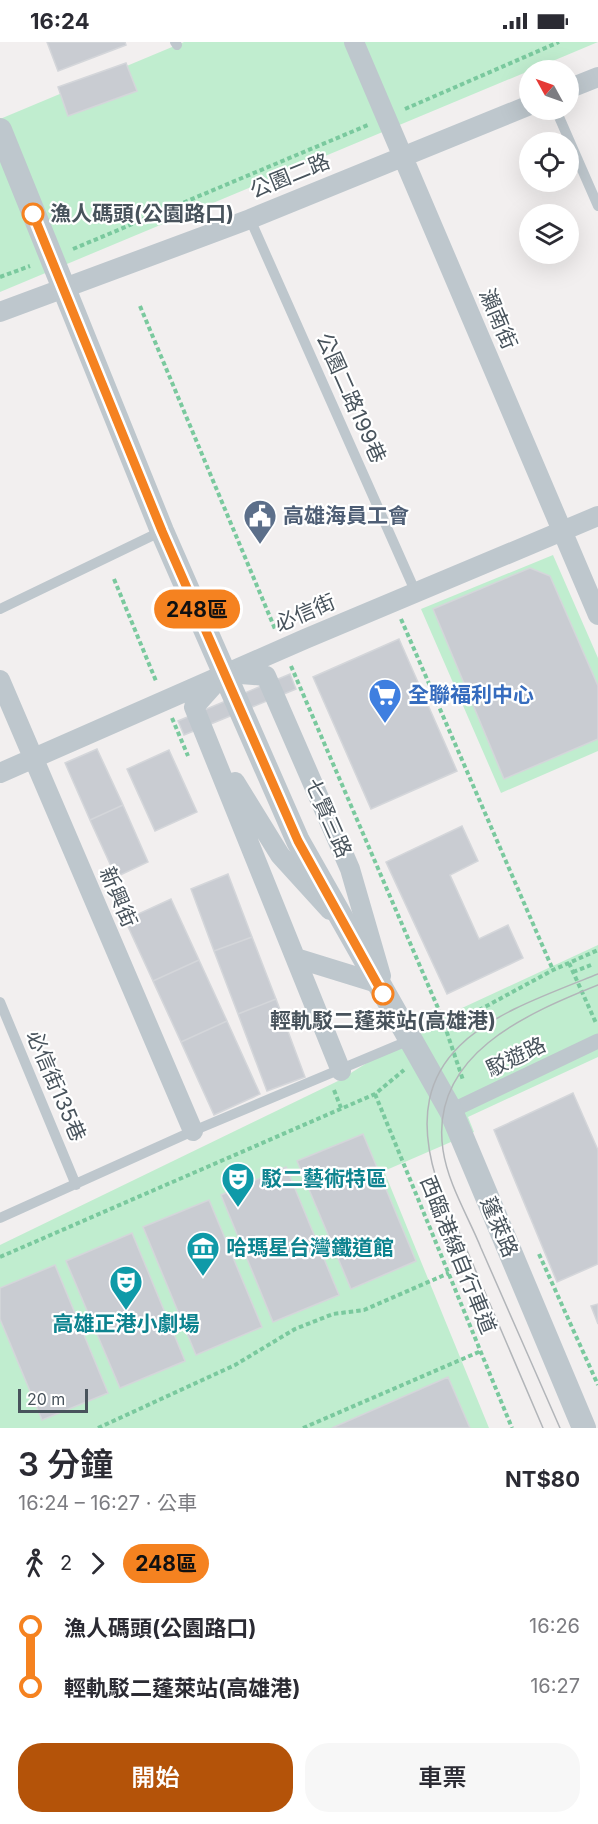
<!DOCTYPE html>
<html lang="zh-TW">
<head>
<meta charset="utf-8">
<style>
  :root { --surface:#fff; --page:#f7f7f7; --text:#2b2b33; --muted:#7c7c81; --accent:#b45309 }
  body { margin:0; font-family:Inter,"Noto Sans TC",sans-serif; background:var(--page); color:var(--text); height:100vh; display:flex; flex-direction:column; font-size:22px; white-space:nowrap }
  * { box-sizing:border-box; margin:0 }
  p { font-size:20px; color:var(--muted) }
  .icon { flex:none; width:33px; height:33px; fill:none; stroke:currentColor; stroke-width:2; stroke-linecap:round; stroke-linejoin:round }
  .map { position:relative; height:1386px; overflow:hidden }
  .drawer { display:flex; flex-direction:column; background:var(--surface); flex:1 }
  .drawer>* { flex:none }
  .badge { padding:0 12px; border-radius:20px; font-size:21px; line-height:39px }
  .needle { width:39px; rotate:310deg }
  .tools { position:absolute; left:519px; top:18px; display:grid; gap:12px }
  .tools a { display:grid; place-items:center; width:60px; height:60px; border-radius:50%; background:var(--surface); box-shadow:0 6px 24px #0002; font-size:30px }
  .scale { position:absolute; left:18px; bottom:15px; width:70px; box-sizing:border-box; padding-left:6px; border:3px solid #48535c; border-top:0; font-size:16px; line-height:21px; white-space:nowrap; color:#48535c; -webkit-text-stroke:4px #fff; paint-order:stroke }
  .map>.badge { position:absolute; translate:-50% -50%; box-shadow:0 0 0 3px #fff }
  .legs { display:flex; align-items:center; gap:9px; height:66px; padding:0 18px; font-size:20px }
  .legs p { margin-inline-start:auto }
  .overview { display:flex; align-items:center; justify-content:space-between; height:102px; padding:0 18px }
  h1 { font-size:33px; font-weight:600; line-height:45px }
  .primary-button { display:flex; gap:12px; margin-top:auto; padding:12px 18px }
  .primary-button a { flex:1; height:69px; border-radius:24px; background:var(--accent); color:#fff; font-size:24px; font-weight:600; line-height:69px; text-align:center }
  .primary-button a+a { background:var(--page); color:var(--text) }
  ul { padding:0 18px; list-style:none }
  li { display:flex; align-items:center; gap:21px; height:60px; font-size:22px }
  li i { display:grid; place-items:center; width:9px; height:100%; margin:0 8px; background:currentColor }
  li i::after { content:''; width:15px; height:15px; margin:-8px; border:4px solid; border-radius:50%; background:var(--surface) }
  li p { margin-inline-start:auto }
  li:first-child i { background:linear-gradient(#0000 50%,currentColor 0) }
  li:last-child i { background:linear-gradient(currentColor 50%,#0000 0) }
  .status { display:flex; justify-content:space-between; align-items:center; height:42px; padding:0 30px; background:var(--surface); direction:ltr }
  .status svg { height:16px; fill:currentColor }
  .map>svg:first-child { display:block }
  .green { fill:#c0edcf }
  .building { fill:#c9ccd2; stroke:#d4d6da; stroke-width:1.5 }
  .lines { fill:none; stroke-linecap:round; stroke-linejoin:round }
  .path { stroke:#7ac99e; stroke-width:4; stroke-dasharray:4.5 3; stroke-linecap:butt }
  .service { stroke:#bec7cd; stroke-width:10 }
  .pedestrian { stroke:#bec7cd; stroke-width:15 }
  .minor { stroke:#bec7cd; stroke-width:20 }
  .tertiary { stroke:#bec7cd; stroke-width:24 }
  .tram { stroke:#b2b5b9; stroke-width:1.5 }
  .line-1-casing { stroke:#fff; stroke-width:14 }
  .line-1 { stroke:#f58220; stroke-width:9 }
  .stop-1-dot { fill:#fff; stroke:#f58220; stroke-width:3 }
  .labels { text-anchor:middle; stroke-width:4.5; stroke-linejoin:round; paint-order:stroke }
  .street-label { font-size:21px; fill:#48535c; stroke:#fff }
  .stop-label { font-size:21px; font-weight:bold; fill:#48535c; stroke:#fff; text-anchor:start }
  .service-label { font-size:21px; font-weight:bold; fill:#4e5e75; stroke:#fff; text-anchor:start }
  .shop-label { font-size:21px; font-weight:bold; fill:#366cbe; stroke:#fff; text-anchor:start }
  .culture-label { font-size:21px; font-weight:bold; fill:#0d838f; stroke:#fff; text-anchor:start }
</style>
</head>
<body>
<div class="status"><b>16:24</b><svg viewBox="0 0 49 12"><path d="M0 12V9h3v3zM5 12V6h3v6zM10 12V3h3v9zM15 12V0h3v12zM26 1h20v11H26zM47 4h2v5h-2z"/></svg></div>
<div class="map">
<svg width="598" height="1386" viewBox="0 0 598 1386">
  <rect width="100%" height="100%" fill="#f2efef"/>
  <!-- green -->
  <path class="green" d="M184 0H598L0 250V77Z
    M553 513 598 616V709L501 751 421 567Z
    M598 903V1015L468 1075 474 1090 384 1129 489 1386H0V1203L338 1039 434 979Z"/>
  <!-- building -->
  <path class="building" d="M47 0H125L126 3 58 29Z
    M126 21 137 49 68 74 58 45Z
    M530 526 550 534 598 644V697L504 737 433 567Z
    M399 597 457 729 371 767 313 635Z
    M290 632 296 647 184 693 178 679Z
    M97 707 123 763 90 778 65 721Z
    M169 708 197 770 155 789 127 727Z
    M123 763 148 820 116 835 90 778Z
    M462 784 478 819 450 833 479 897 508 883 523 916 447 952 386 820Z
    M228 832 252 895 214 909 191 847Z
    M171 857 199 918 153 939 125 878Z
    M252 895 276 957 238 972 214 909Z
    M199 918 227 979 181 1000 153 939Z
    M276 957 305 1035 267 1049 238 972Z
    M227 979 260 1052 214 1073 181 1000Z
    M573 1051 598 1108V1222L557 1240 494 1088Z
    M363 1092 416 1219 351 1247 297 1119Z
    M286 1125 339 1253 273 1280 221 1153Z
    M209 1158 262 1285 196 1313 143 1185Z
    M132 1191 185 1319 120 1346 66 1219Z
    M55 1223 108 1351 42 1378 0 1277V1246Z
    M598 1262V1282L591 1264Z
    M448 1335 470 1386H332Z"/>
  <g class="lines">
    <!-- path -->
    <path class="path" d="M405 67 559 0
      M73 207 368 83
      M0 235 30 224
      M140 264 275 587
      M114 537 156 639
      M401 577 553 928
      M291 624 441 973 463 1038
      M172 676 188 714
      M569 921 596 981
      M573 930 591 923
      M446 986 553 928 598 908
      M334 1048 341 1066
      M375 1052 512 1386
      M539 1212 598 1343
      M0 1215 375 1052 404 1028
      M98 1386 235 1323 295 1287 333 1272 364 1268 449 1231
      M303 1386 481 1309"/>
    <!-- service -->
    <path class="service" d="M175 0 177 3
      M556 68 598 164
      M250 177 416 551
      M0 567 162 489
      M0 960 76 1143
      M0 1176 193 1089 410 998"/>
    <!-- pedestrian -->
    <path class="pedestrian" d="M451 1069 598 999"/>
    <!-- minor -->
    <path class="minor" d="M354 0 598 573
      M568 47 598 35
      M0 270 250 177 530 63
      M228 631 266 634 350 827 381 934
      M219 637 194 665 341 1029
      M0 638 193 1089
      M0 731 305 597 598 474
      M235 740 280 813 330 868
      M296 916 377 941"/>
    <!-- tertiary -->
    <path class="tertiary" d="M0 88 162 489 298 799 451 1069 584 1386"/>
    <!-- tram -->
    <path class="tram" d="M543 1386 436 1136C396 1004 497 972 598 932
      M560 1386C534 1326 507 1266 481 1206 468 1174 448 1142 443 1108 429 1013 526 972 598 943"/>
  </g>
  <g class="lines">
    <defs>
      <path id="line-1" d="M33 172 162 489 298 799 383 952"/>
    </defs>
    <!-- line-1 casing -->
    <use href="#line-1" class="line-1-casing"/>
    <!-- line-1 -->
    <use href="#line-1" class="line-1"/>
  </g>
  <!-- icons -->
  <defs>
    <symbol id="civic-pin" viewBox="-11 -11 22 30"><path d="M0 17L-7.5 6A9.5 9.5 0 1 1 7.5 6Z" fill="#5c6f8a" stroke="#fff"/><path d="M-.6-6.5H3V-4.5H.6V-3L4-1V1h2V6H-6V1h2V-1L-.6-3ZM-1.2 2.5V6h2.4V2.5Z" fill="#fff"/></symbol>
    <symbol id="supermarket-pin" viewBox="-11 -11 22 30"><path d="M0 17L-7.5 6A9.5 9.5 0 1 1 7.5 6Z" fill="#3f7fe0" stroke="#fff"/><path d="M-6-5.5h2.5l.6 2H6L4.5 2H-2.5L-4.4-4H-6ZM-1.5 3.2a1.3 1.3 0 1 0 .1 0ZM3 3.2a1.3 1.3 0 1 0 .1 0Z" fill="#fff"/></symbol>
    <symbol id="theatre-pin" viewBox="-11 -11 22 30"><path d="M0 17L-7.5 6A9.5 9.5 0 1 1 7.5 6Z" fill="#0f9aa8" stroke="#fff"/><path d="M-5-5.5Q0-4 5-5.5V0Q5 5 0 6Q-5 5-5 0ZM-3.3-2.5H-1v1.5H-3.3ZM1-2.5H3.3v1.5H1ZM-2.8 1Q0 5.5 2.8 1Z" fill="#fff"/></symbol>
    <symbol id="museum-pin" viewBox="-11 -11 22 30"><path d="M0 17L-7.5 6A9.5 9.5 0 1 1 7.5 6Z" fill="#0f9aa8" stroke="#fff"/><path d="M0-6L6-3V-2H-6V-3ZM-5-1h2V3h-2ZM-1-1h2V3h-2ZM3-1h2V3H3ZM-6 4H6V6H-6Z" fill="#fff"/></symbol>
  </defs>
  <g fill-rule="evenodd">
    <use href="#civic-pin" x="241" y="455" width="38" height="52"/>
    <use href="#supermarket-pin" x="366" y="634" width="38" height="52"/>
    <use href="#theatre-pin" x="219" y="1118" width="38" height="52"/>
    <use href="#museum-pin" x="184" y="1187" width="38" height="52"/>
    <use href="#theatre-pin" x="107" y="1221" width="38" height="52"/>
  </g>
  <!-- markers -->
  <g class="stop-1-dot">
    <circle cx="33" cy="172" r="10"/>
    <circle cx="383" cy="952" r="10"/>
  </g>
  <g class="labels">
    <!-- street labels -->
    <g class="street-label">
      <text transform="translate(290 134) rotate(-22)" y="7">公園二路</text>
      <text transform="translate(498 277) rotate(67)" y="7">瀨南街</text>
      <text transform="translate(351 356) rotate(66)" y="7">公園二路199巷</text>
      <text transform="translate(305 571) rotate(-23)" y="7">必信街</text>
      <text transform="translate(328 776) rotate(66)" y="7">七賢三路</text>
      <text transform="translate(118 855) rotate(67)" y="7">新興街</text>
      <text transform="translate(516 1015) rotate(-26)" y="7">駁遊路</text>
      <text transform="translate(56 1044) rotate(67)" y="7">必信街135巷</text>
      <text transform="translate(499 1185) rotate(67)" y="7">蓬萊路</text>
      <text transform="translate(458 1213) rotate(68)" y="7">西臨港線自行車道</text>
    </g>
    <!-- stop labels -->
    <g class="stop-label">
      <text x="50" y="179">漁人碼頭(公園路口)</text>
      <text x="383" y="986" text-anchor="middle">輕軌駁二蓬萊站(高雄港)</text>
    </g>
    <!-- service labels -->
    <g class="service-label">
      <text x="283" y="481">高雄海員工會</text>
    </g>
    <!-- shop labels -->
    <g class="shop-label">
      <text x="408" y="660">全聯福利中心</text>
    </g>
    <!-- culture labels -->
    <g class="culture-label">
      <text x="261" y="1144">駁二藝術特區</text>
      <text x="226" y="1213">哈瑪星台灣鐵道館</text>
      <text x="126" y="1289" text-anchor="middle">高雄正港小劇場</text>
    </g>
  </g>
</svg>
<div class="tools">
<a><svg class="needle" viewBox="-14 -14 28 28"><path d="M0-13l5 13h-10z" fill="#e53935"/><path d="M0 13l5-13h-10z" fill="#7c7c81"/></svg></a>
<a><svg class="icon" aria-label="locate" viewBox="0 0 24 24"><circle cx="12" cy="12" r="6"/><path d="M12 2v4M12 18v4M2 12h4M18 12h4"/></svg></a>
<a><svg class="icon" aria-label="layers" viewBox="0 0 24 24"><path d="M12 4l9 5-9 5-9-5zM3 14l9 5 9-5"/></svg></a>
</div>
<div class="scale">20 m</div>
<b class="badge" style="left:197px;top:567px;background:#f58220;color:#111">248區</b>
</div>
<section class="drawer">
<div class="overview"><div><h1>3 分鐘</h1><p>16:24 – 16:27 · 公車</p></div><b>NT$80</b></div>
<div class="legs"><svg class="icon" aria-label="walk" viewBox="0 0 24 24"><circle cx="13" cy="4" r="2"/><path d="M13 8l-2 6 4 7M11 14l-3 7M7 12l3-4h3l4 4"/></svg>2<svg class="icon" aria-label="forward" viewBox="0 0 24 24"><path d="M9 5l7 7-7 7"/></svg><b class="badge" style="background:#f58220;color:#111">248區</b></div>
<ul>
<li><i style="color:#f58220"></i><b>漁人碼頭(公園路口)</b><p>16:26</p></li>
<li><i style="color:#f58220"></i><b>輕軌駁二蓬萊站(高雄港)</b><p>16:27</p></li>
</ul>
<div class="primary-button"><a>開始</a><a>車票</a></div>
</section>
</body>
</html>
